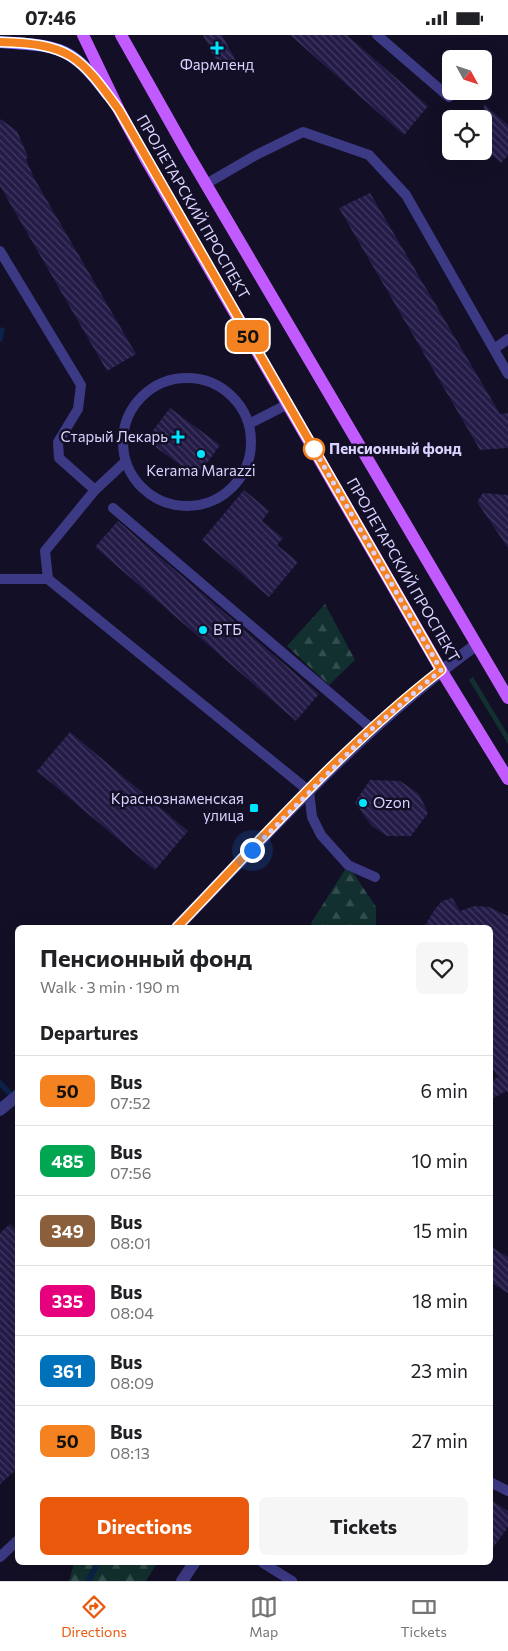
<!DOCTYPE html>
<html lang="en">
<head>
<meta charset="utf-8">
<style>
  :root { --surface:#fff; --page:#f6f6f6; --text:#202124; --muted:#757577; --line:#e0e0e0; --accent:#ea580c }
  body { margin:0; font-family:Commissioner,sans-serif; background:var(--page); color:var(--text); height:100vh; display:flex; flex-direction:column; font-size:19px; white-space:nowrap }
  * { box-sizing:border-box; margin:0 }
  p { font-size:16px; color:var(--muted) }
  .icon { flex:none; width:28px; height:28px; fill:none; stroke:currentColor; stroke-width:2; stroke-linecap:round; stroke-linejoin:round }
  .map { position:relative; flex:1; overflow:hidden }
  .side { position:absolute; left:15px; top:890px; width:478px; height:640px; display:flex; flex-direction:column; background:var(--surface); border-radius:8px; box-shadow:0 5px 20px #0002 }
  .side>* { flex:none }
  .badge { padding:0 10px; border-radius:8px; font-size:18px; line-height:32px }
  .needle { width:32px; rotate:130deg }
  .controls { position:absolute; left:442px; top:15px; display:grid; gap:10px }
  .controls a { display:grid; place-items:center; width:50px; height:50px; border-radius:8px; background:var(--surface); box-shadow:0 5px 20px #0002; font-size:25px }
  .you { position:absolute; width:25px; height:25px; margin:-12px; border:4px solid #fff; border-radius:50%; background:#1a73e8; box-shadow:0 0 0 8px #1a73e833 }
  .map>.badge { position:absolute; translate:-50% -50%; box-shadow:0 0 0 2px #fff }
  h2 { padding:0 25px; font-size:19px; line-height:45px }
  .round { display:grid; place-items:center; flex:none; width:52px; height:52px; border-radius:8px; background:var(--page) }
  .summary { display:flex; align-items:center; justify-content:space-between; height:85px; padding:0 25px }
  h1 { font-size:24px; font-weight:700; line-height:38px }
  .cta { display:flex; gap:10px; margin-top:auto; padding:10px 25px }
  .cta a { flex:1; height:58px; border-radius:8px; background:var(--accent); color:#fff; font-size:20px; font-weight:700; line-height:58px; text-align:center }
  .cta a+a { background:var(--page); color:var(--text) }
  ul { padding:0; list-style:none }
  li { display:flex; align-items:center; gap:15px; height:70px; padding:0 25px; border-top:1px solid var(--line) }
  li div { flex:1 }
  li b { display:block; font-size:19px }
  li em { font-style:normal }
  li .badge { min-width:55px; font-weight:700; text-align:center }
  .status { display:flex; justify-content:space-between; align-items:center; height:35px; padding:0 25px; background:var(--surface); direction:ltr }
  .status svg { height:14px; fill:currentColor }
  .menu { display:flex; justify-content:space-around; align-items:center; height:70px; border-top:1px solid var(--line); background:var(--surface); font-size:14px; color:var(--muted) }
  .menu a { display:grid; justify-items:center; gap:2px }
  .menu .on { color:var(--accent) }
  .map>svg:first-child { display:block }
  .green { fill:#12302f }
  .forest { fill:url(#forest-firs) }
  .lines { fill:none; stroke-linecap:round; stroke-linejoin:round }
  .stream { stroke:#0c2248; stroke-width:5.5 }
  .building { fill:url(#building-back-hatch) }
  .service { stroke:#3d3a85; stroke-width:10 }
  .minor { stroke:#3d3a85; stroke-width:12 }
  .tertiary { stroke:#3d3a85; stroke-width:12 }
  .secondary { stroke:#6f6bff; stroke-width:12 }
  .primary { stroke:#c25bff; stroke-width:12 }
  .line-casing { stroke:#fff; stroke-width:11 }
  .line { stroke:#f58220; stroke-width:8 }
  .walk { stroke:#d9d4ff; stroke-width:5; stroke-dasharray:0 9 }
  .poi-dot { fill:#00e5ff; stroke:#130f26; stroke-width:2 }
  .stop-dot { fill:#fff; stroke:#f58220; stroke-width:2.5 }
  .labels { text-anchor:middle; stroke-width:5; stroke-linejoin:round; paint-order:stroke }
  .poi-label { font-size:15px; fill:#d9d4ff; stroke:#130f26 }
  .street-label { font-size:15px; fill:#d9d4ff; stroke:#130f26 }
  .stop-label { font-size:15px; font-weight:bold; fill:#d9d4ff; stroke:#130f26; text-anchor:start }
</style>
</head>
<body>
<div class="status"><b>07:46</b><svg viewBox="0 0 49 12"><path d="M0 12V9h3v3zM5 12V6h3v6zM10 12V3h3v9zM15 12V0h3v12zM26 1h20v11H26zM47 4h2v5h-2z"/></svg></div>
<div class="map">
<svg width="508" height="1546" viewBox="0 0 508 1546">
  <defs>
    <pattern id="forest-firs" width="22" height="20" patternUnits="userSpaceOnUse" patternTransform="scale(1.25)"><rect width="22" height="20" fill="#12302f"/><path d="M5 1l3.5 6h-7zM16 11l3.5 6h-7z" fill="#344d4e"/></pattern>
    <pattern id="building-back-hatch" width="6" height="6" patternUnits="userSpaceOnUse" patternTransform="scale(1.25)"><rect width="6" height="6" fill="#241b47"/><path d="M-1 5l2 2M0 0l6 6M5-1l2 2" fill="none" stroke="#433b63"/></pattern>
  </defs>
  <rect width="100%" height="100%" fill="#130f26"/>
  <!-- green -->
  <path class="green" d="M473 642 508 700V709L469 645Z"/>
  <!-- forest -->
  <path class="forest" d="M325 569 355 625 329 650 287 611Z
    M348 830 376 872V892H313L311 888Z
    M74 1528H157L146 1546H69Z"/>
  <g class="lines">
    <!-- stream -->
    <path class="stream" d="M0 304 2 295
      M0 1048 14 1063
      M88 1546 98 1528"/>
  </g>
  <!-- building -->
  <path class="building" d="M203 0H222L236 26 221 35Z
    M290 0H347L428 71 404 100Z
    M484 69 508 90V120L501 128 484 113Z
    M0 84 17 96 28 122 26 124 34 143 136 319 107 336 0 151Z
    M370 158 500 379 508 378V413L480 415 339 173Z
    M170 373 220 410 197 442 146 405Z
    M244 455 269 476 262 486 283 503 277 510 298 527 269 562 202 505Z
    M483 458 508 460V513L477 467Z
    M118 486 319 659 296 686 95 512Z
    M70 697 188 796 155 835 37 736Z
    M370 745 400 746 419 759 428 778 411 801H387L372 791 365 782 355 767Z
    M452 863 460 876 475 871 489 872 508 881V1058L506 1056 490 1065V1047L498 1042 490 1029V892H424L435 874 442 866Z
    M10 1189 18 1197V1433L0 1449V1198Z
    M490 1211 508 1222V1258L490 1247Z
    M490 1464 508 1476V1492L490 1517Z"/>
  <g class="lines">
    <!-- service -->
    <path class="service" d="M377 0 449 62
      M206 149 256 120 303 97 369 120 406 160 508 339
      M0 216 81 350 78 374 58 407 59 423 95 455 125 427
      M494 314 508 304
      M123 407a64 64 0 1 1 128 0a64 64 0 1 1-128 0Z
      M249 389 288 369
      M113 473 372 694
      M0 544H48L309 756 312 782 321 800 348 830 375 842
      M48 544 45 516 95 455
      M490 1447 508 1456
      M0 1522 18 1505
      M263 1528 292 1546"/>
    <!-- minor -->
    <path class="minor" d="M182 1546 194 1528"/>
    <!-- tertiary -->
    <path class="tertiary" d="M177 892C272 794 364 691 476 610
      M0 1075 18 1060"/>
    <!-- secondary -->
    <path class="secondary" d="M0 7C59 11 71 10 108 60"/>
    <!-- primary -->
    <path class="primary" d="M83 0 119 75 144 121 441 635 508 744
      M121 0 187 117 508 663"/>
  </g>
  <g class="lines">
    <defs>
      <path id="line" d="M0 7C70 9 79 20 119 75L441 635C344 710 262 804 177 892"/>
    </defs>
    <!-- line casing -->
    <use href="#line" class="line-casing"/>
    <!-- line -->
    <use href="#line" class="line"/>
    <!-- walk -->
    <path class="walk" d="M252 815 372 694 441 635 314 414"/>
  </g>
  <!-- markers -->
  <g class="poi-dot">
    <path d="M214.5 5.5h5v5h5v5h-5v5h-5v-5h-5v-5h5z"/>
    <path d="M175.5 394.5h5v5h5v5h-5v5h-5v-5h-5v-5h5z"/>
    <circle cx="201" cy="419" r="5"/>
    <circle cx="203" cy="595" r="5"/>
    <circle cx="363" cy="768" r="5"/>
    <rect x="249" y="768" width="10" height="10" rx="2.5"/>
  </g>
  <circle class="stop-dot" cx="314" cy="414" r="10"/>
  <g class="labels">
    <!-- poi labels -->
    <g class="poi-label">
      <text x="217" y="35">Фармленд</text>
      <text x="168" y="407" text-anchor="end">Старый Лекарь</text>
      <text x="201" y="441">Kerama Marazzi</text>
      <text x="213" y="600" text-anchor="start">ВТБ</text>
      <text x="244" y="769" text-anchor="end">Краснознаменская<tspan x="244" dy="17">улица</tspan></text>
      <text x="373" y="773" text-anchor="start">Ozon</text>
    </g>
    <!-- street labels -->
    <g class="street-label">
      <text transform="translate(193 172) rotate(60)" y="5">ПРОЛЕТАРСКИЙ ПРОСПЕКТ</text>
      <text transform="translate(403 535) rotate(60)" y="5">ПРОЛЕТАРСКИЙ ПРОСПЕКТ</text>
    </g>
    <!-- stop labels -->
    <g class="stop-label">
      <text x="329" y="419">Пенсионный фонд</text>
    </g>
  </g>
</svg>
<div class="controls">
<a><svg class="needle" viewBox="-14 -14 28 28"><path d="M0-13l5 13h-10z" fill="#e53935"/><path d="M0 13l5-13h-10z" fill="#757577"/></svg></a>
<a><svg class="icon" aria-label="locate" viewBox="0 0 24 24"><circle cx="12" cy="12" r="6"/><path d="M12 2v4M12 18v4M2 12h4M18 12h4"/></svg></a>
</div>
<div class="you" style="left:252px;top:815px"></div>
<b class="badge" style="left:248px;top:301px;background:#f58220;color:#111">50</b>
<section class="side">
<div class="summary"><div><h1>Пенсионный фонд</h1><p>Walk · 3 min · 190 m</p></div><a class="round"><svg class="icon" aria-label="heart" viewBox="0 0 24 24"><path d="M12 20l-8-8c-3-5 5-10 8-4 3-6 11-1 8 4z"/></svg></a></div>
<h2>Departures</h2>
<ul>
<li><span class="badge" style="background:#f58220;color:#111">50</span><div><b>Bus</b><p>07:52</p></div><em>6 min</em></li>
<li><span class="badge" style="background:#00a651;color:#fff">485</span><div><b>Bus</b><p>07:56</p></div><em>10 min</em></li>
<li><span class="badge" style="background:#8b5e3c;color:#fff">349</span><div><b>Bus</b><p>08:01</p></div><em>15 min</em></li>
<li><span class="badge" style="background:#e6007e;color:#fff">335</span><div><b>Bus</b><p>08:04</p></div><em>18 min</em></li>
<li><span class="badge" style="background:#0072bc;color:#fff">361</span><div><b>Bus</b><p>08:09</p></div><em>23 min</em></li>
<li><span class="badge" style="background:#f58220;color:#111">50</span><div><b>Bus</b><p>08:13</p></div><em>27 min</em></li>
</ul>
<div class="cta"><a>Directions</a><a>Tickets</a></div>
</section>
</div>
<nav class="menu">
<a class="on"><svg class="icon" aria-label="directions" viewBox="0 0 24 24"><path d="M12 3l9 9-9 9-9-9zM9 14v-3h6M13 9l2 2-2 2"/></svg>Directions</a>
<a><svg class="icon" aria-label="map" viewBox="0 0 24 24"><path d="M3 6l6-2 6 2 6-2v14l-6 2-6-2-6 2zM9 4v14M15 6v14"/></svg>Map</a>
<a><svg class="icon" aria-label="tickets" viewBox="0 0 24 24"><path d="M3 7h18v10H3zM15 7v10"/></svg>Tickets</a>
</nav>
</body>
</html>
